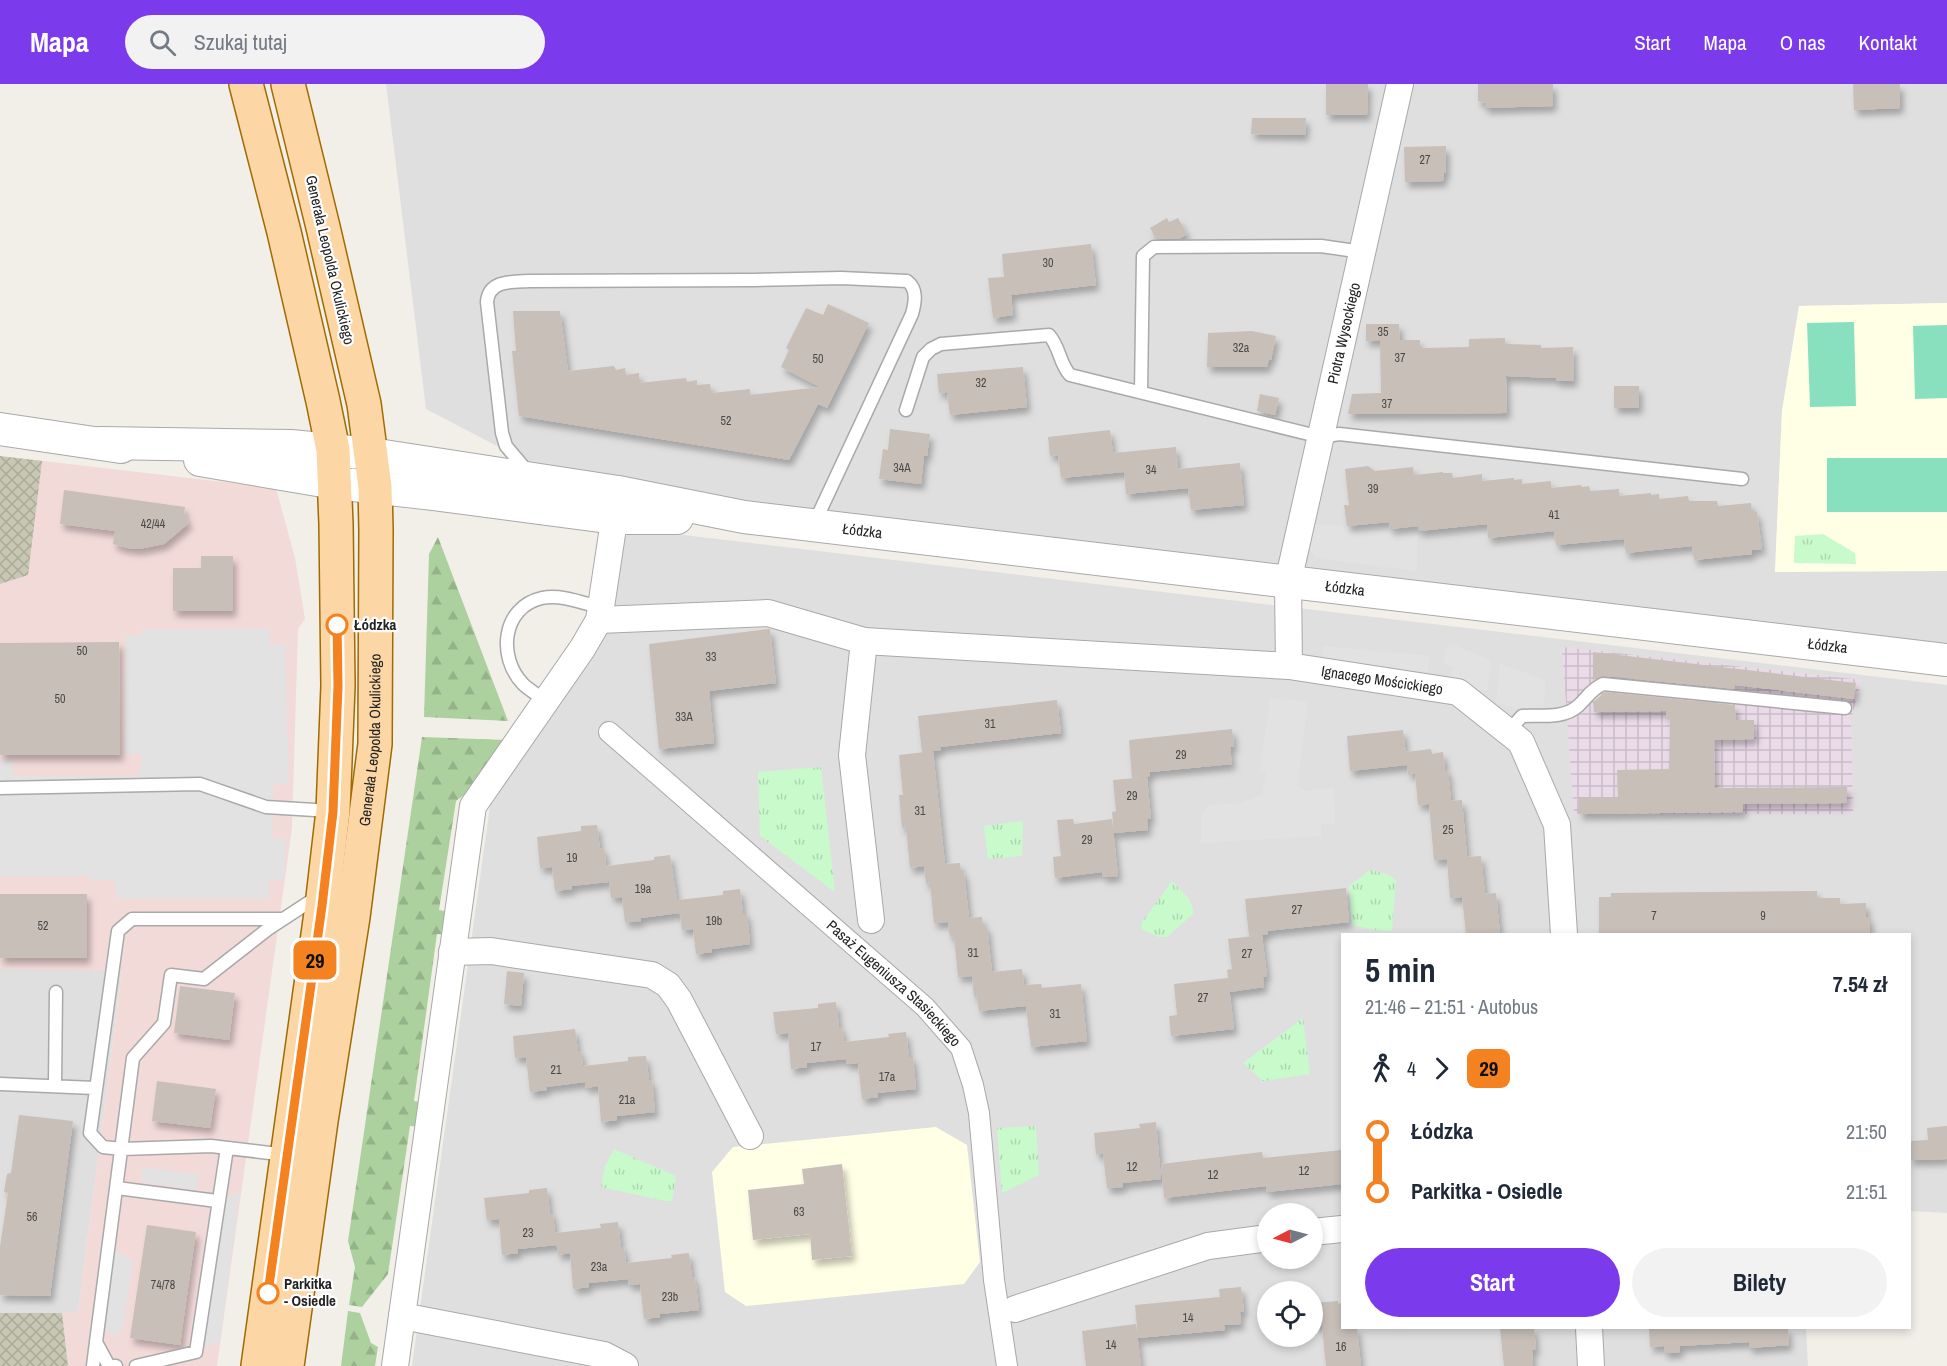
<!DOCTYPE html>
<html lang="pl">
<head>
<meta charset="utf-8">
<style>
  :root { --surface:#fff; --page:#f2f2f3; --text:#1f2937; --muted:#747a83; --accent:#7c3aed }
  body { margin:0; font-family:"Archivo Narrow",sans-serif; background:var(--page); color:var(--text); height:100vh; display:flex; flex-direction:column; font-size:22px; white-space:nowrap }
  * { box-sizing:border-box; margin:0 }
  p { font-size:20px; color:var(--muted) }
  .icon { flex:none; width:33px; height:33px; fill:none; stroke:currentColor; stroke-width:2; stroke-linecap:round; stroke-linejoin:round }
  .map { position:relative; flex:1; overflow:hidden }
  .drawer { position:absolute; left:1341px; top:849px; width:570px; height:396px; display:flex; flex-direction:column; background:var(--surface); border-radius:0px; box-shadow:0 3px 9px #0003 }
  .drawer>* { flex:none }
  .badge { padding:0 12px; border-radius:9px; font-size:21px; line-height:39px }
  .needle { width:39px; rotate:264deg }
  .controls { position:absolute; left:1257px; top:1119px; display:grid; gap:12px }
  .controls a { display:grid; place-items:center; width:66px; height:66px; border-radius:50%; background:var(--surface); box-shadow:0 3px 9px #0003; font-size:30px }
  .map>.badge { position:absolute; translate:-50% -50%; box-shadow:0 0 0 3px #fff }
  .legs { display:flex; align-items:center; gap:9px; height:66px; padding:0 24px; font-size:20px }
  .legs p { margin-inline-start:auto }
  .head { display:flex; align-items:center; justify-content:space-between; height:102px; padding:0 24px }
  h1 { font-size:33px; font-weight:800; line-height:45px }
  .action { display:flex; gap:12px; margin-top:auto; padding:12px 24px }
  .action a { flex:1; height:69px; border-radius:36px; background:var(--accent); color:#fff; font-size:24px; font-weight:800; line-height:69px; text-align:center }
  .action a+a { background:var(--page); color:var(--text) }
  ul { padding:0 24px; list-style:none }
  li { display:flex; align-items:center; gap:21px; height:60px; font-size:22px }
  li i { display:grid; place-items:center; width:9px; height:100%; margin:0 8px; background:currentColor }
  li i::after { content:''; width:15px; height:15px; margin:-8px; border:4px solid; border-radius:50%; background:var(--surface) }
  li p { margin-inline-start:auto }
  li:first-child i { background:linear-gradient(#0000 50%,currentColor 0) }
  li:last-child i { background:linear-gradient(currentColor 50%,#0000 0) }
  header { display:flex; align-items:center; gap:36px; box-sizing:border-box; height:84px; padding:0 30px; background:var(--accent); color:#fff }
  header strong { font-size:28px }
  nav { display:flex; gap:33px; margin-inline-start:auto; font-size:21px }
  .search { width:420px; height:54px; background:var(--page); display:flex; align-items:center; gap:15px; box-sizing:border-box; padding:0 21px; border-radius:33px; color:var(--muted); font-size:22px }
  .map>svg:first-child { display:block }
  .residential { fill:#e0dfdf; fill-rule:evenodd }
  .commercial { fill:#f2dad9 }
  .industrial { fill:url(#industrial-grid) }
  .education { fill:#ffffe5 }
  .construction { fill:url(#construction-cross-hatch) }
  .forest { fill:url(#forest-firs) }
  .park { fill:url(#park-tufts) }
  .pitch { fill:#88e0be }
  .parking { fill:#e2e2e2 }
  .building { fill:#c7bfb8; filter:url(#shadow) }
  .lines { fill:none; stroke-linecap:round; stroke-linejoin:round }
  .service-casing { stroke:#a9a9a9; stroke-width:15 }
  .pedestrian-casing { stroke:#a9a9a9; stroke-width:22 }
  .minor-casing { stroke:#a9a9a9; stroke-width:28 }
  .tertiary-casing { stroke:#a9a9a9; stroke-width:34 }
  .primary-casing { stroke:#a06b00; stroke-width:36 }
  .service { stroke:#fff; stroke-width:12 }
  .pedestrian { stroke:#fff; stroke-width:20 }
  .minor { stroke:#fff; stroke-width:26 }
  .tertiary { stroke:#fff; stroke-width:32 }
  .primary { stroke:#fcd6a4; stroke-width:33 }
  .line-1-casing { stroke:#fff; stroke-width:14 }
  .line-1 { stroke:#f58220; stroke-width:9 }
  .stop-1-dot { fill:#fff; stroke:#f58220; stroke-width:3 }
  .labels { text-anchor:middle; stroke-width:4.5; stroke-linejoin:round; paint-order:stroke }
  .number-label { font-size:12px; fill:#4b4948 }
  .street-label { font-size:15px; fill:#222; stroke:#fff }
  .stop-label { font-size:15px; font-weight:bold; fill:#222; stroke:#fff; text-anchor:start }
</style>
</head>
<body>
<header>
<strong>Mapa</strong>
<div class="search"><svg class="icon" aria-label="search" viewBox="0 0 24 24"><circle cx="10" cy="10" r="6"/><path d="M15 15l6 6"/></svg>Szukaj tutaj</div>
<nav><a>Start</a><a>Mapa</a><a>O nas</a><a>Kontakt</a></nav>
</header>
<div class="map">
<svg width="1947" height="1282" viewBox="0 0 1947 1282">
  <defs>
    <pattern id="industrial-grid" width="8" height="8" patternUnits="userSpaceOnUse" patternTransform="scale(1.5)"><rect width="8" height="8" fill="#ebdbe8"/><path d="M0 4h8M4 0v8" fill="none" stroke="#c9bcc7"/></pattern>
    <pattern id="construction-cross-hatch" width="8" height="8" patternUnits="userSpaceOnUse" patternTransform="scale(1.5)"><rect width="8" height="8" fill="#c7c7b4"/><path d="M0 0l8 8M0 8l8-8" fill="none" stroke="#abab9a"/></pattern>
    <pattern id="forest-firs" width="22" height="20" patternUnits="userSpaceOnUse" patternTransform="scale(1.5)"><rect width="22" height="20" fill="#add19e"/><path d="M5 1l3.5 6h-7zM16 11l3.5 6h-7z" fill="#95b388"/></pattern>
    <pattern id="park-tufts" width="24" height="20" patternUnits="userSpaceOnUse" patternTransform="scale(1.5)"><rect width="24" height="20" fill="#c8facc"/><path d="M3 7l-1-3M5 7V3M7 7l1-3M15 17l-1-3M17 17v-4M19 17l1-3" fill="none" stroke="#acd6af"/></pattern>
    <filter id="shadow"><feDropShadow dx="3.5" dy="6" stdDeviation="3" flood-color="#0004"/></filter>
  </defs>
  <rect width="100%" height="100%" fill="#f2efe9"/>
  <!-- residential -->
  <path class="residential" d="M386 0H1947V219L1799 222 1782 327 1775 487H1947V567L1307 491 1285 470 1277 480 1265 484 817 432 704 409 539 384 426 325Z
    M641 446 1947 601V1129L1910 1127V850H1342V1244H1806L1808 1282H412L490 722 497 702 547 632 622 459 629 448ZM1268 1130H1312V1174H1268ZM1268 1208H1312V1252H1268Z
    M0 885 122 886 78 1229H0Z"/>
  <!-- commercial -->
  <path class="commercial" d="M0 372 276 404 295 474 305 535 298 545 292 744 217 1282H68L62 1229 78 1228 122 887 0 885Z"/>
  <!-- industrial -->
  <path class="industrial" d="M1562 563 1862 596 1851 635 1853 730H1574Z"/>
  <!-- education -->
  <path class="education" d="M1947 219V487L1775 488 1782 327 1799 222Z
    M936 1043 967 1061 980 1178 964 1200 746 1222 725 1208 712 1088 733 1063Z"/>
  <!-- construction -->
  <path class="construction" d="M0 372 42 377 28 491 0 500Z
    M0 1229H62L68 1282H0Z"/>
  <!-- forest -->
  <path class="forest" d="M438 453 508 637 424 633 429 470Z
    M422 653 506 656 472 705 456 717 439 826 455 829 452 851 437 850 414 1017 428 1019 425 1043 410 1042 388 1190 362 1223 349 1221 355 1183 348 1157Z
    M348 1227 360 1229 371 1259 378 1263 375 1282H341Z"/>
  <!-- park -->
  <path class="park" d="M1823 450 1855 469 1856 480 1794 479 1795 452Z
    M821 683 835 808 760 752 758 688Z
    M1023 737 1022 772 988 775 984 742Z
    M1370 786 1389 791 1396 796 1392 847 1374 846 1352 841 1349 802Z
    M1172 797C1181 807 1194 815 1193 830L1167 853H1159L1141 845 1142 838Z
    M1303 934 1310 990 1263 997 1243 979Z
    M1036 1042 1039 1091 1002 1109 997 1044Z
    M614 1065 676 1092 672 1117H665L601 1103 605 1082Z"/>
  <!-- pitch -->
  <path class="pitch" d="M1854 238 1856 322 1810 323 1807 239Z
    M1947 241V314L1915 315 1913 242Z
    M1827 374H1947V428H1827Z"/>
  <!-- parking -->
  <path class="parking" d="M1388 432 1390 445 1418 442 1417 487 1316 474 1306 462 1311 440 1347 442 1362 441 1361 435Z
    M269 545 270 561H285L289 700H273L272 755H286L284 795 269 796V815H117L114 796H91L87 792H0V677H13V692H136L141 685V670H125L126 552H141V546Z
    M1449 559 1491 576 1487 607 1471 605 1451 592 1453 583 1443 579Z
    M1323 562 1430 572 1427 588 1330 579 1322 575Z
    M1500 580 1546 596 1543 623 1515 624 1496 619Z
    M1270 614 1308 618 1297 701 1306 707 1334 704 1335 739 1321 740V752L1201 759V732L1210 721 1241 719 1262 711 1266 688H1260Z
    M143 1083 199 1091 197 1106 141 1098Z
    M240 1108 220 1257 203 1264 223 1116Z
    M114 1164 133 1178 123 1244 116 1253 104 1246Z"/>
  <!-- building -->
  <path class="building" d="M1326 0H1368L1367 31H1326Z
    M1478 0H1553V22L1485 24V19L1478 17Z
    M1853 0H1900V24L1854 26Z
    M1252 34H1306L1305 51 1251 50Z
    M1446 62V89H1444L1443 97 1405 98 1404 63Z
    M1167 134 1169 138 1178 134 1187 150 1179 155H1156L1150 144Z
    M1091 160 1096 201 1011 211 1013 231 993 234 988 194 1004 193 1002 170Z
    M828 220 869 239 827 324 818 320 789 376 519 332 512 267H516L513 227H560L568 287 614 282 616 286 625 284 626 291 639 289V299L686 294 687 298 697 296V301L710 300 712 309 750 305V311L820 303 781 283 789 266 786 264 806 224 823 231Z
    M1366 240H1399L1400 256H1420V264L1469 263V255L1505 254V260L1541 261V264L1573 263 1574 297H1556V294L1506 292 1507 329 1348 330 1352 310 1381 309 1380 256 1366 257Z
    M1252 247 1276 252 1271 276 1269 275 1267 283H1207L1208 249Z
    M1023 283 1027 323 950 331 947 308 939 309 937 290Z
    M1614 302H1639V324H1614Z
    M1260 310 1279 314 1275 331 1257 327Z
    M890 345 930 350 927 372H924L921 400 879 395 883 365 888 366Z
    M1110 346 1113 369 1176 363 1178 385 1240 379 1244 421 1191 426 1188 404 1126 410 1124 388 1061 394 1058 371 1050 372 1048 353Z
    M1368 382 1375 387 1413 383 1414 391 1443 388V389H1452L1453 394 1482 390V397L1514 394V396L1522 395V400L1551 397V404L1581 401 1582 403 1589 402 1590 407 1619 405V412L1651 409V411L1659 410V415L1688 412 1689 417H1717L1718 422 1751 419 1752 428H1757L1762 465 1752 466V470L1694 476 1692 462 1626 469 1624 455 1556 461 1554 447 1488 454 1487 440 1419 447 1418 442 1390 445 1389 438 1347 442 1344 421H1349L1345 385Z
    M64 406 185 423 184 429 189 439 164 460 139 465 127 464 113 460 115 447 60 440Z
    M201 472H233V527H173V484H201Z
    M768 545H770L776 599 709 607 714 659 659 665 649 560Z
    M119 558 120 671H0V559Z
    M1593 568 1856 599 1854 615 1735 601V605L1604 592 1593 596Z
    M1605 608 1735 621 1736 636H1754V655L1714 656 1715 704 1847 703V719L1743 720V728L1579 730V713H1618L1617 686 1669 685 1670 633 1666 632V627L1594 628 1593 618Z
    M1057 616 1061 649 940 663 941 666 922 668 918 632Z
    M1232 645 1234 662 1230 663 1232 680 1150 688V692L1132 694 1129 656Z
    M1403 646 1407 681 1350 687 1347 652Z
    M1431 665 1432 670 1443 668 1445 686H1448L1451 717 1462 716 1467 773 1481 772 1485 810 1496 809 1500 850H1466L1462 813 1450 814 1447 775 1434 776 1429 720 1418 721 1415 689 1408 690 1406 668Z
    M933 667 945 780 960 779 961 788H964L969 834 982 833 983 843 987 842 992 888 1022 885 1024 901 1041 900 1042 904 1081 900 1087 957 1031 963 1026 922 979 927 977 912 974 913 972 892 958 893 954 852 950 853 948 838 934 839 930 799 926 800 924 782 910 784 906 743 902 744 899 711H903L899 671Z
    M1147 693 1151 735H1147L1148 746 1114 749 1112 728 1116 727 1113 696Z
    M1073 735 1074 740 1112 735 1118 792 1103 793 1102 788 1055 794 1053 773 1061 772 1057 736Z
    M597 741 600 765 604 764 608 798 572 802V805L555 807 552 783 540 784 537 753 581 747V742Z
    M670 771 679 829 641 834V837L625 838 622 813 611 814 607 782 654 776V773Z
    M1346 804 1349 838 1267 847 1268 850 1249 852 1245 815Z
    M740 805 743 829H747L750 860 712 865V868L696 870 693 845 682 846 678 816 723 811V807Z
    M1817 807V814H1840V820L1866 819V833H1870V850H1599V813H1611V809Z
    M0 810H87V874H0Z
    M1262 851 1267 892 1263 893 1264 903 1230 908 1227 886 1232 885 1228 855Z
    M507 887 524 889 521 922 504 920Z
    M1228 894 1234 945 1171 952 1169 932 1177 931 1174 900Z
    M180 902 235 909 229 956 174 949Z
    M836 918 839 943H842L844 958 889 953 888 950 906 948 909 973H913L916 1005 877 1009 878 1013 862 1015 858 979 846 980V975L807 979V983L791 985 788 949 776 950 773 928 818 924V920Z
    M575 945 578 967H581L583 982 628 977V973L646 972 649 997 652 996 655 1028 617 1032V1036L601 1038 598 1002 586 1004 585 998 546 1003 547 1006 530 1008 526 973 515 974 513 952Z
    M157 997 216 1005 210 1044 152 1037Z
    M19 1031 73 1037 50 1212 0 1211V1163L8 1109 4 1108 7 1090 11 1089Z
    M1156 1038 1161 1095 1123 1099V1103L1107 1104 1103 1070H1096L1094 1049 1140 1044 1139 1040Z
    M1947 1042V1075L1910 1076V1057L1928 1056 1927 1044Z
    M1342 1066V1100L1267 1108 1266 1102 1164 1114 1161 1080 1262 1068 1263 1074Z
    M842 1080 852 1172 812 1176 810 1150 753 1156 748 1106 804 1100 802 1085Z
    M547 1104 550 1129H553L556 1161 518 1165V1169L502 1171 499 1135 487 1136 484 1114 529 1109V1106Z
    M618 1138 621 1163H624L626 1179 672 1174 671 1171 689 1169 692 1194 695 1193 699 1226 660 1230V1233L644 1235 640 1200 629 1201 628 1195 589 1199V1203L573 1205 570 1169 558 1171 555 1149 601 1144 600 1140Z
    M147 1141 196 1148 180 1261 130 1254Z
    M1241 1203 1244 1228H1240L1241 1240 1224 1241 1225 1246 1138 1254 1135 1221 1220 1213 1219 1205Z
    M1338 1217V1220L1342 1219V1244H1357L1361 1282H1326L1322 1242H1315L1312 1219Z
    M1136 1240 1141 1282H1086L1082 1247Z
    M1500 1244H1534L1536 1265 1532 1266 1533 1282H1504Z
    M1649 1244H1788L1789 1261 1749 1264V1258L1680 1262V1268L1664 1269V1262L1650 1263Z"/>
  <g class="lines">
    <defs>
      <path id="service" d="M1141 308 1143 172 1154 163 1321 162 1362 168
        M906 326 923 273 931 265 941 260 1049 251C1060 263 1059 279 1070 291L1321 353 1339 350 1742 395
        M527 387 506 362 502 349 487 218C489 196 511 198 529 197L753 196 841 194 907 197C918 205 915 219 912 230L814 440
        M546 617C538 611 529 606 523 600 497 573 502 523 542 514 561 510 583 519 602 524
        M1508 648 1522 632C1540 631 1564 635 1578 622 1588 613 1590 606 1603 600L1845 624
        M0 704 200 700 266 723 331 727
        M282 835H132L118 847 90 1049 103 1063 122 1065 211 1062 287 1071
        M0 1000 95 1004
        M55 1001 56 908
        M117 1104 217 1117
        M93 1282 96 1258
        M116 1282H109L96 1258 133 974 164 939 171 891 204 895 268 845 317 813
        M136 1282 196 1268 227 1064"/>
      <g id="pedestrian">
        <path id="s1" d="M609 648 925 923 961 964 973 1001 979 1029 994 1196 1007 1282"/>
      </g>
      <g id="minor">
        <path id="s2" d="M599 536 768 529 864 557 1289 582 1458 608 1521 658 1557 741 1564 850"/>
        <path d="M864 557 852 671 871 836"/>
        <path id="s3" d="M1289 582 1288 498 1400 0"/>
        <path d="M452 868 491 867 652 891 668 901 679 916 750 1052"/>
        <path d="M1312 1148 1342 1145"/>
        <path d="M1015 1225 1208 1162 1268 1154"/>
        <path d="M402 1232 604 1271 625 1282"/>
        <path d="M1589 1244 1591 1282"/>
        <path d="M395 1282 473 722 582 565 599 536 617 417"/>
      </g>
      <g id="tertiary">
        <path d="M0 345 121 363"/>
        <path id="s4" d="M101 359 291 362 371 370 618 408 744 433 1947 576"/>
        <path d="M200 376 335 399 434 410 615 434H677"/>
      </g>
      <g id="primary">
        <path d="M246 0 284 148 323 317 333 366 336 440 338 602 333 727 322 822 258 1282"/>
        <path id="s5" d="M287 1282 321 1037 353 833 375 660 376 446 375 403 364 320 323 143 288 0"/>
      </g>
    </defs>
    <!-- service casing -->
    <use href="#service" class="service-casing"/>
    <!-- pedestrian casing -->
    <use href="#pedestrian" class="pedestrian-casing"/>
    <!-- minor casing -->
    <use href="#minor" class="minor-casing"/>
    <!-- tertiary casing -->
    <use href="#tertiary" class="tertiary-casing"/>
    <!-- primary casing -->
    <use href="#primary" class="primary-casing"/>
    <!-- service -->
    <use href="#service" class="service"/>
    <!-- pedestrian -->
    <use href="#pedestrian" class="pedestrian"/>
    <!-- minor -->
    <use href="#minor" class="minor"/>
    <!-- tertiary -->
    <use href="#tertiary" class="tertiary"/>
    <!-- primary -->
    <use href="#primary" class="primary"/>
  </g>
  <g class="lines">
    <defs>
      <path id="line-1" d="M268 1209 322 822 333 728 338 602 337 541"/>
    </defs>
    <!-- line-1 casing -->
    <use href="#line-1" class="line-1-casing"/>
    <!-- line-1 -->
    <use href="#line-1" class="line-1"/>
  </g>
  <!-- markers -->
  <g class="stop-1-dot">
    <circle cx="337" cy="541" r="10"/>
    <circle cx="268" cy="1209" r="10"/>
  </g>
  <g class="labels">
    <!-- number labels -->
    <g class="number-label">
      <text x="1425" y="80">27</text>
      <text x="1048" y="183">30</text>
      <text x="1383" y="252">35</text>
      <text x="1241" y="268">32a</text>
      <text x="1400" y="278">37</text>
      <text x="818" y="279">50</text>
      <text x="981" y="303">32</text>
      <text x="1387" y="324">37</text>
      <text x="726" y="341">52</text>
      <text x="902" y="388">34A</text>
      <text x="1151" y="390">34</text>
      <text x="1373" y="409">39</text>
      <text x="1554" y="435">41</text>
      <text x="153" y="444">42/44</text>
      <text x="82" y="571">50</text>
      <text x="711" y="577">33</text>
      <text x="60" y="619">50</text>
      <text x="684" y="637">33A</text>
      <text x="990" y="644">31</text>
      <text x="1181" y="675">29</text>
      <text x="1132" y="716">29</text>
      <text x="920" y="731">31</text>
      <text x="1448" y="750">25</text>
      <text x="1087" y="760">29</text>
      <text x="572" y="778">19</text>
      <text x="643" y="809">19a</text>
      <text x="1297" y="830">27</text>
      <text x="1654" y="836">7</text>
      <text x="1763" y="836">9</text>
      <text x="714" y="841">19b</text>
      <text x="43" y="846">52</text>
      <text x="973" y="873">31</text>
      <text x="1247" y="874">27</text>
      <text x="1203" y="918">27</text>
      <text x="1055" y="934">31</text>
      <text x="816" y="967">17</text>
      <text x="556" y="990">21</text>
      <text x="887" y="997">17a</text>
      <text x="627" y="1020">21a</text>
      <text x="1132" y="1087">12</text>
      <text x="1304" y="1091">12</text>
      <text x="1213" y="1095">12</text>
      <text x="799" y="1132">63</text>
      <text x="32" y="1137">56</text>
      <text x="528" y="1153">23</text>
      <text x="599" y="1187">23a</text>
      <text x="163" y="1205">74/78</text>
      <text x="670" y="1217">23b</text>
      <text x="1188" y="1238">14</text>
      <text x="1111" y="1265">14</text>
      <text x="1341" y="1267">16</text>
    </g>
    <!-- street labels -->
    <g class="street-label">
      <text transform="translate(330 176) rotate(77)" y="5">Generała Leopolda Okulickiego</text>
      <text dy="5" stroke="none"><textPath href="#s3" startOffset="339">Piotra Wysockiego</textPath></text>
      <text dy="5" stroke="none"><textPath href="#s4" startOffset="768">Łódzka</textPath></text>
      <text dy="5" stroke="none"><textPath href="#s4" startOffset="1254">Łódzka</textPath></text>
      <text dy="5" stroke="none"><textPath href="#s4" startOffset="1740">Łódzka</textPath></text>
      <text dy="5" stroke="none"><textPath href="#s2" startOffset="789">Ignacego Mościckiego</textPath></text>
      <text dy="5" stroke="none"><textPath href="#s5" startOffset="632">Generała Leopolda Okulickiego</textPath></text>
      <text dy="5" stroke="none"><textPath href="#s1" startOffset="380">Pasaż Eugeniusza Stasieckiego</textPath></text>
    </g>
    <!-- stop labels -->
    <g class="stop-label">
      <text x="354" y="546">Łódzka</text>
      <text x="284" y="1205">Parkitka<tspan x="284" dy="17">- Osiedle</tspan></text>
    </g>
  </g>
</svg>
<div class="controls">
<a><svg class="needle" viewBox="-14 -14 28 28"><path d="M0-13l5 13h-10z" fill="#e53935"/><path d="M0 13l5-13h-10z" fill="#747a83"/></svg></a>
<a><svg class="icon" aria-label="locate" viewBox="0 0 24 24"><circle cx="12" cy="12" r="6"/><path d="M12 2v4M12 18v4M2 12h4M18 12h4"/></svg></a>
</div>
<b class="badge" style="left:315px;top:876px;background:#f58220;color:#111">29</b>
<section class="drawer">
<div class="head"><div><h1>5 min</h1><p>21:46 – 21:51 · Autobus</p></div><b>7.54 zł</b></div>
<div class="legs"><svg class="icon" aria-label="walk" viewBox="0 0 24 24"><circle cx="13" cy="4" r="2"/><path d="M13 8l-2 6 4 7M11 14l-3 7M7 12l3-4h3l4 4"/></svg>4<svg class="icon" aria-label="forward" viewBox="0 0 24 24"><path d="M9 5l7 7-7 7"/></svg><b class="badge" style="background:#f58220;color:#111">29</b></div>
<ul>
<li><i style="color:#f58220"></i><b>Łódzka</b><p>21:50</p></li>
<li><i style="color:#f58220"></i><b>Parkitka - Osiedle</b><p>21:51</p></li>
</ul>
<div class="action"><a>Start</a><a>Bilety</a></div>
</section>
</div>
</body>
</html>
